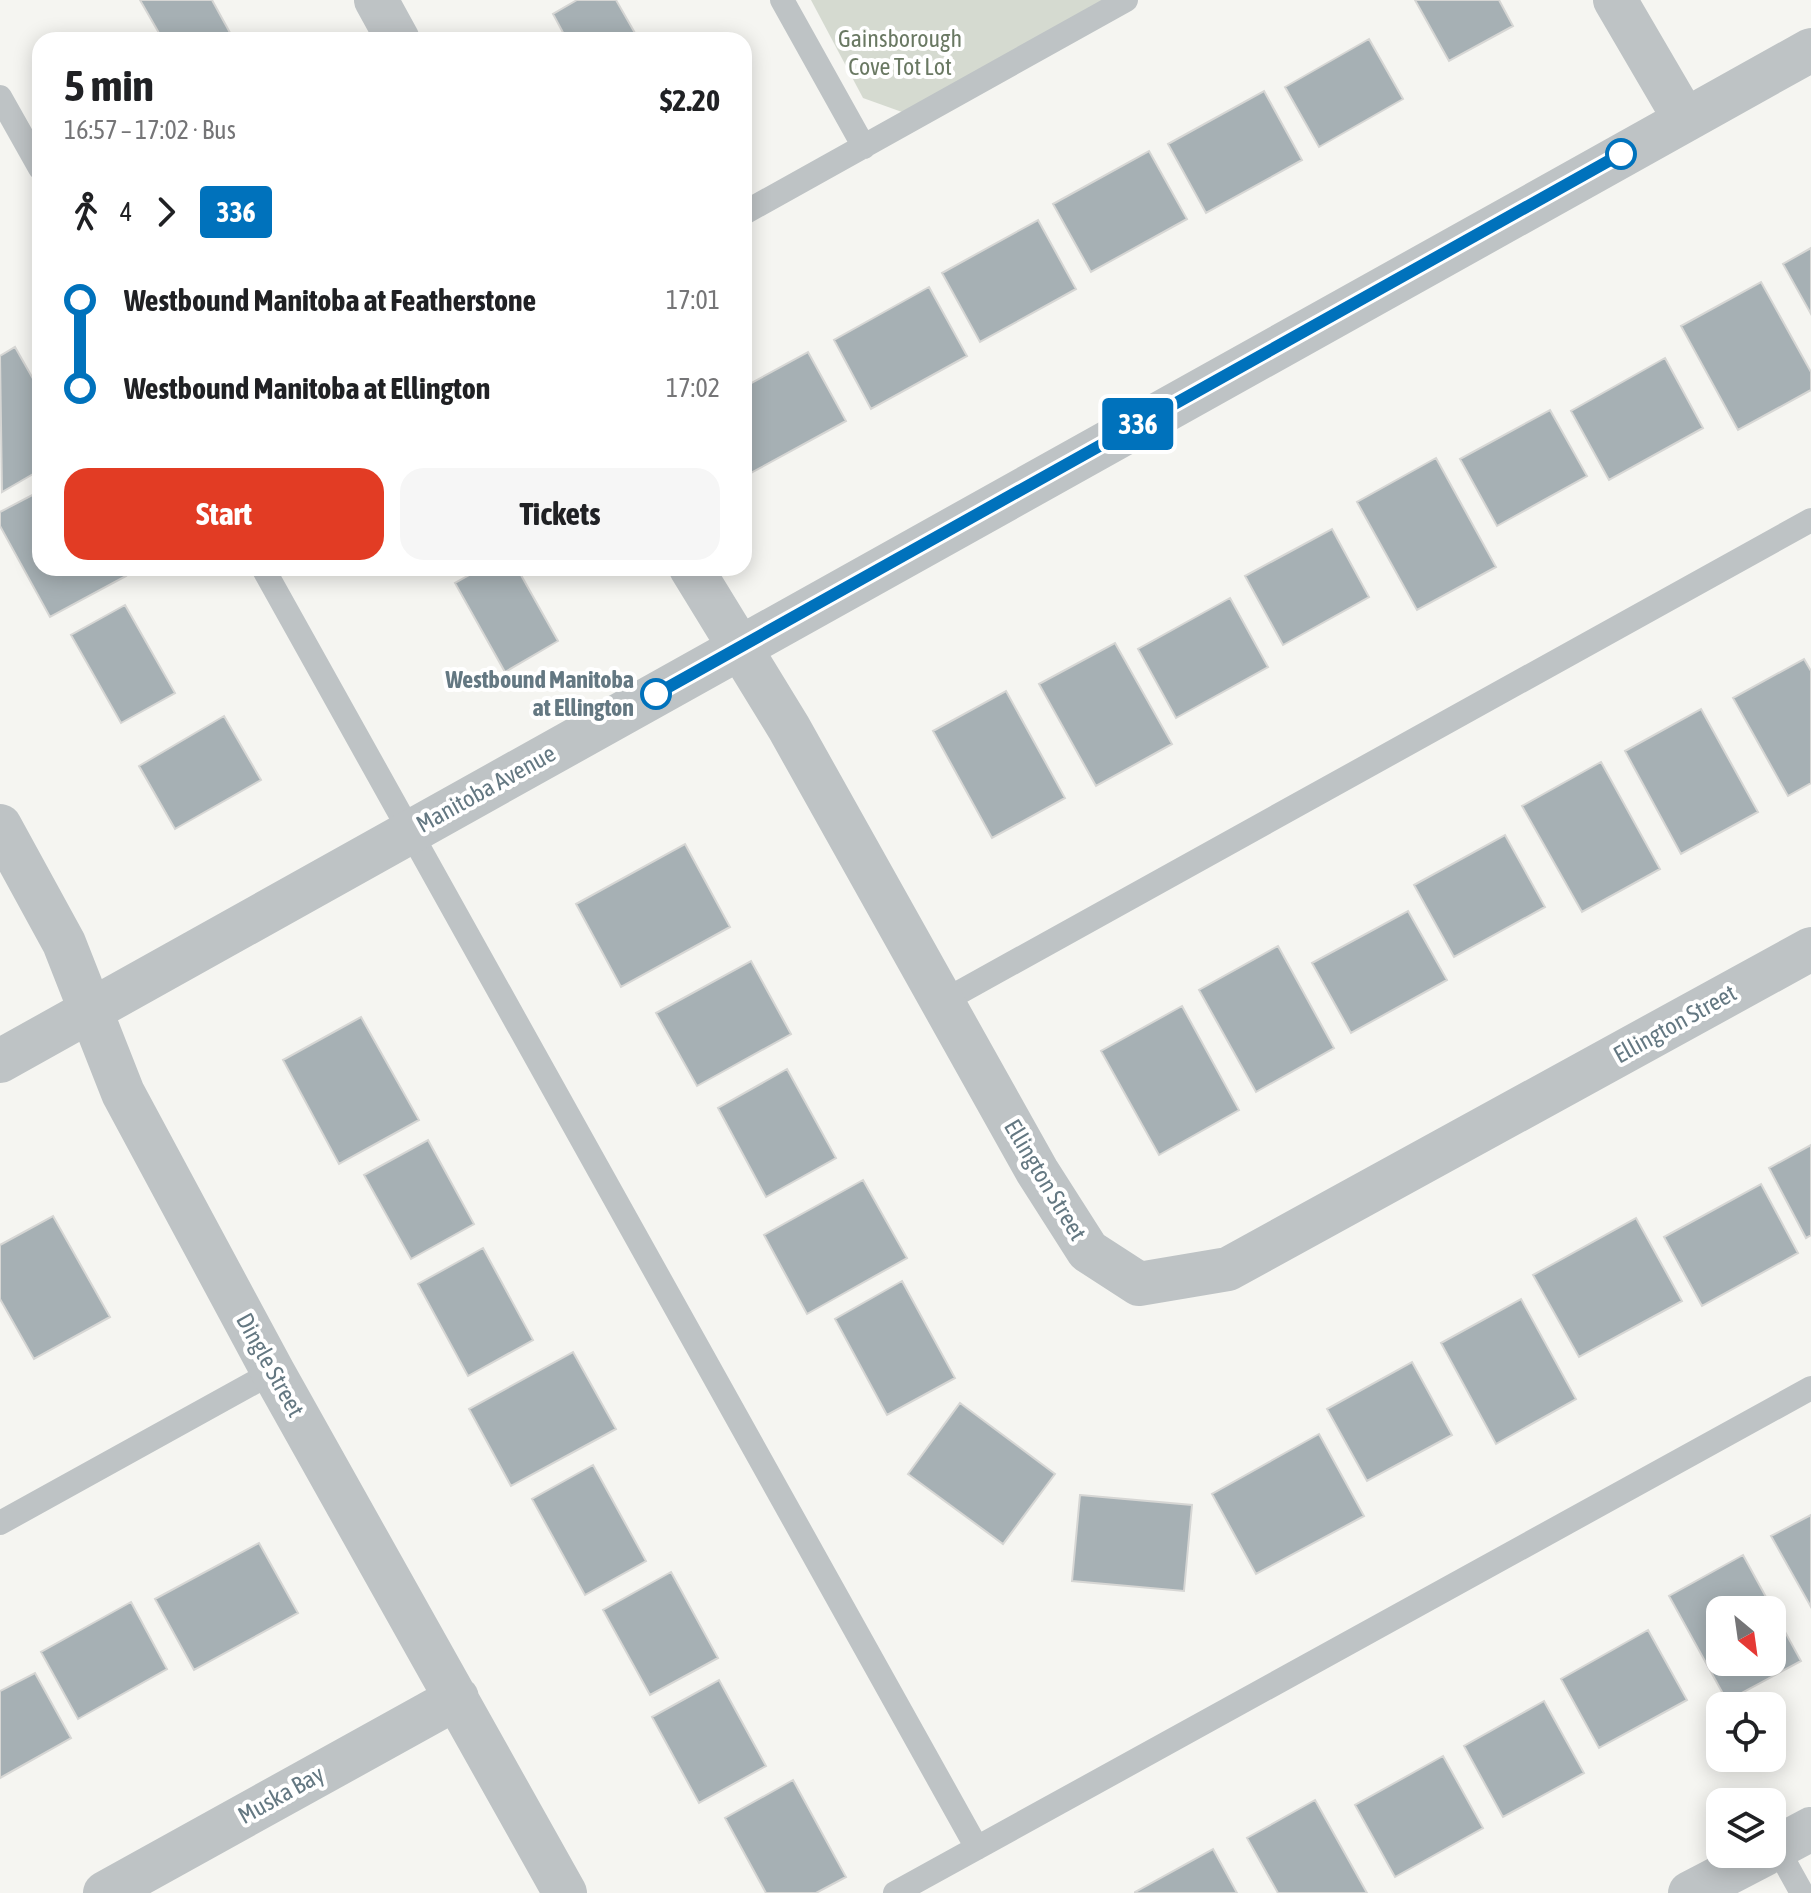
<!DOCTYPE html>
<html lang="en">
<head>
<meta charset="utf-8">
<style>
  :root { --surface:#fff; --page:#f6f6f6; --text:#202124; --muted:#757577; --accent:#e23c24 }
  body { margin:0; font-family:"Asap Condensed",sans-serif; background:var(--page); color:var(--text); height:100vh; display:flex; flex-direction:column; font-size:30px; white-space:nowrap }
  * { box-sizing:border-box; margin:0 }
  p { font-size:26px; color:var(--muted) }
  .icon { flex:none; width:44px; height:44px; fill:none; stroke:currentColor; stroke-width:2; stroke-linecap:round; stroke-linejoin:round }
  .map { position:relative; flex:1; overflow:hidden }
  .sheet { position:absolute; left:32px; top:32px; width:720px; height:544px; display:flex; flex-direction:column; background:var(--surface); border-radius:24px; box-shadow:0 4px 20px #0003 }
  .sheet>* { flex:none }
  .badge { padding:0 16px; border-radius:6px; font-size:28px; line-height:52px }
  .needle { width:52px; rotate:151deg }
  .tools { position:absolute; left:1706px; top:1596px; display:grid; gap:16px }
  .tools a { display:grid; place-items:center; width:80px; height:80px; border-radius:16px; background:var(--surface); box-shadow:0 4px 20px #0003; font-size:40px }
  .map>.badge { position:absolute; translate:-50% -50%; box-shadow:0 0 0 4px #fff }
  .legs { display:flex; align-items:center; gap:12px; height:88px; padding:0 32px; font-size:26px }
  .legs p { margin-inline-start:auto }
  .headline { display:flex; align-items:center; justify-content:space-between; height:136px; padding:0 32px }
  h1 { font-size:44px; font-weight:700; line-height:60px }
  .action { display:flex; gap:16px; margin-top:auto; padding:16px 32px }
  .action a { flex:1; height:92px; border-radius:24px; background:var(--accent); color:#fff; font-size:32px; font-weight:700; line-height:92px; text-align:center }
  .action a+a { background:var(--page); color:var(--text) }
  ul { padding:0 32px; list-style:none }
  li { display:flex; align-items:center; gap:28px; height:88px; font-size:30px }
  li i { display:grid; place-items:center; width:12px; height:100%; margin:0 10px; background:currentColor }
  li i::after { content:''; width:20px; height:20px; margin:-10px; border:6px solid; border-radius:50%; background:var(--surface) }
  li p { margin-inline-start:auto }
  li:first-child i { background:linear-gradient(#0000 50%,currentColor 0) }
  li:last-child i { background:linear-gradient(currentColor 50%,#0000 0) }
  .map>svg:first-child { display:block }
  .green { fill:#d5dad0 }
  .building { fill:#a6b0b4; stroke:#d6d6d4; stroke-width:2; fill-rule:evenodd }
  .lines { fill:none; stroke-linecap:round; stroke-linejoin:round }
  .lane { stroke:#bec3c5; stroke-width:24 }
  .street { stroke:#bec3c5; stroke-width:44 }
  .line-1-casing { stroke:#fff; stroke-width:18 }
  .line-1 { stroke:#0072bc; stroke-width:12 }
  .stop-1-dot { fill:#fff; stroke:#0072bc; stroke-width:4 }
  .labels { text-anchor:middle; stroke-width:8; stroke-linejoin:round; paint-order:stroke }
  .park-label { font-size:24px; fill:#6a7963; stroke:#fff }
  .stop-label { font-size:24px; font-weight:bold; fill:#647882; stroke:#fff; text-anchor:end }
  .street-label { font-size:24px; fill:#647882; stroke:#fff }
</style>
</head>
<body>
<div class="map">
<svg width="1811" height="1893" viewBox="0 0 1811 1893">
  <rect width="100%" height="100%" fill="#f5f5f1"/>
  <!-- green -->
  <path class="green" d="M811 0H1108L902 112 863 98Z"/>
  <!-- building -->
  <path class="building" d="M140 0H212L234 40H163Z
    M577 0H616L639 40H567L553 14Z
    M1415 0H1499L1513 26 1449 61Z
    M1369 39 1403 99 1319 147 1285 87Z
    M1264 91 1302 160 1206 213 1168 144Z
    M1149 151 1187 219 1091 272 1053 204Z
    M1038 220 1076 289 980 342 942 273Z
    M1811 248V314L1783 264Z
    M1761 282 1811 372V390L1738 430 1681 326Z
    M929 287 967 356 871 409 834 340Z
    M15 347 40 391V470L2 492 0 356Z
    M808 352 846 421 751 473 744 461V387Z
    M1665 358 1703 428 1609 480 1571 411Z
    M1550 410 1587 476 1497 526 1460 459Z
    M1436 458 1496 567 1417 610 1357 502Z
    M40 491V568H122L126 576 50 617 0 526V512Z
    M1332 529 1369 597 1283 645 1245 576Z
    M482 568H517L558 641 505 672 455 583Z
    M1230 598 1268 667 1176 718 1138 649Z
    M125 605 175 693 121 723 71 635Z
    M1115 643 1172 744 1096 786 1039 684Z
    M1804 659 1811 671V783L1788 796 1733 698Z
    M1006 691 1065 798 992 838 933 731Z
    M1701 709 1758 812 1681 854 1625 751Z
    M224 716 261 780 175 829 139 766Z
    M1601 762 1660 869 1582 912 1522 806Z
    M1505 835 1545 907 1454 957 1414 885Z
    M685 844 730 927 621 987 576 904Z
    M1408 911 1447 980 1351 1033 1312 963Z
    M1278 946 1334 1048 1256 1092 1199 990Z
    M751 961 791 1034 697 1086 656 1013Z
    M1182 1006 1239 1110 1159 1155 1101 1051Z
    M361 1017 419 1120 339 1164 283 1060Z
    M787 1069 836 1158 766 1197 718 1108Z
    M428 1140 474 1224 411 1259 364 1175Z
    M1811 1145V1235L1806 1238 1769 1168Z
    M863 1180 907 1258 807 1314 764 1235Z
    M1761 1184 1798 1253 1702 1306 1664 1237Z
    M53 1216 110 1317 34 1359 0 1299V1245Z
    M1636 1218 1682 1301 1579 1357 1533 1275Z
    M483 1248 533 1340 468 1376 418 1284Z
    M902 1281 955 1378 887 1415 835 1319Z
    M1521 1299 1576 1399 1496 1444 1441 1343Z
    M573 1352 616 1429 511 1486 469 1409Z
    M1412 1362 1452 1435 1367 1481 1327 1409Z
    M960 1403 1055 1474 1003 1544 908 1474Z
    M1319 1434 1364 1516 1256 1574 1212 1494Z
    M593 1465 646 1561 585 1595 532 1499Z
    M1080 1495 1192 1505 1184 1591 1072 1581Z
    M1811 1515V1607L1771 1536Z
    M259 1543 298 1613 194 1670 155 1599Z
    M1743 1555 1801 1661 1727 1701 1669 1596ZM1720 1610H1772V1662H1720Z
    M671 1572 718 1658 650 1695 603 1610Z
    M131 1602 167 1669 78 1719 41 1652Z
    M1648 1630 1687 1700 1599 1748 1561 1679Z
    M35 1673 71 1738 0 1778V1691Z
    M719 1680 766 1766 699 1803 652 1717Z
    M1544 1701 1584 1773 1503 1817 1464 1746Z
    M1443 1756 1483 1828 1395 1877 1355 1805Z
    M793 1780 846 1877 816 1893H766L725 1818Z
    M1315 1800 1367 1893H1278L1247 1838Z
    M1213 1849 1237 1893H1135V1892Z"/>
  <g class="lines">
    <!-- lane -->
    <path class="lane" d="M782 0 864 147
      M0 97 40 168
      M744 213 1126 0
      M263 568 977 1848
      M942 1002 1811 520
      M0 1523 273 1372
      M1777 1848 1802 1893
      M895 1893 1811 1388"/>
    <!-- street -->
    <path class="street" d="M376 0 398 40
      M1615 0 1684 118
      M691 568 789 728 1037 1171 1088 1251 1139 1284 1228 1269 1811 949
      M0 826 64 943 123 1093 273 1372 565 1893
      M0 1061 1811 50
      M1772 1850 1811 1829
      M105 1893 457 1698
      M1690 1893 1765 1854"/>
  </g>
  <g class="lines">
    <defs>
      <path id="line-1" d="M656 694 1621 154"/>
    </defs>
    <!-- line-1 casing -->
    <use href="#line-1" class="line-1-casing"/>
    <!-- line-1 -->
    <use href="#line-1" class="line-1"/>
  </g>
  <!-- markers -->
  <g class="stop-1-dot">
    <circle cx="1621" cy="154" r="14"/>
    <circle cx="656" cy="694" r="14"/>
  </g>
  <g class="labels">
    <!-- park labels -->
    <g class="park-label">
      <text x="900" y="47">Gainsborough<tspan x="900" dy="28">Cove Tot Lot</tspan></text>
    </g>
    <!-- stop labels -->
    <g class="stop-label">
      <text x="634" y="688">Westbound Manitoba<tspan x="634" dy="28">at Ellington</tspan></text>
    </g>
    <!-- street labels -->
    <g class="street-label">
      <text transform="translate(486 789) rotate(-29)" y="8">Manitoba Avenue</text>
      <text transform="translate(1675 1024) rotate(-29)" y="8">Ellington Street</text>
      <text transform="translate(1045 1180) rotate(59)" y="8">Ellington Street</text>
      <text transform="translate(270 1365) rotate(61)" y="8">Dingle Street</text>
      <text transform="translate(281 1795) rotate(-29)" y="8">Muska Bay</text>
    </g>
  </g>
</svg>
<div class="tools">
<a><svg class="needle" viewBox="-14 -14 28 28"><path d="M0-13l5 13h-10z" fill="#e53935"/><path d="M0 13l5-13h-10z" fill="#757577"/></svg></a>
<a><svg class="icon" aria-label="locate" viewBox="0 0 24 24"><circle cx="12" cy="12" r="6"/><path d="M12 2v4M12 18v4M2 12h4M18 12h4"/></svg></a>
<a><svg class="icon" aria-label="layers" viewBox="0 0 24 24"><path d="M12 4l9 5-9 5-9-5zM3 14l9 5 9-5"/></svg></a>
</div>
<b class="badge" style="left:1138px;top:424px;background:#0072bc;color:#fff">336</b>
<section class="sheet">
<div class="headline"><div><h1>5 min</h1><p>16:57 – 17:02 · Bus</p></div><b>$2.20</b></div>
<div class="legs"><svg class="icon" aria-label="walk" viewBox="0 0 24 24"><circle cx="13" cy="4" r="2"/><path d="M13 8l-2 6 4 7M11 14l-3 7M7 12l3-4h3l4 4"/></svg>4<svg class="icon" aria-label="forward" viewBox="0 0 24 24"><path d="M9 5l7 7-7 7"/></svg><b class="badge" style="background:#0072bc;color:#fff">336</b></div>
<ul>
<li><i style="color:#0072bc"></i><b>Westbound Manitoba at Featherstone</b><p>17:01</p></li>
<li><i style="color:#0072bc"></i><b>Westbound Manitoba at Ellington</b><p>17:02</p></li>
</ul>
<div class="action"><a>Start</a><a>Tickets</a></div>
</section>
</div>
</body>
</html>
